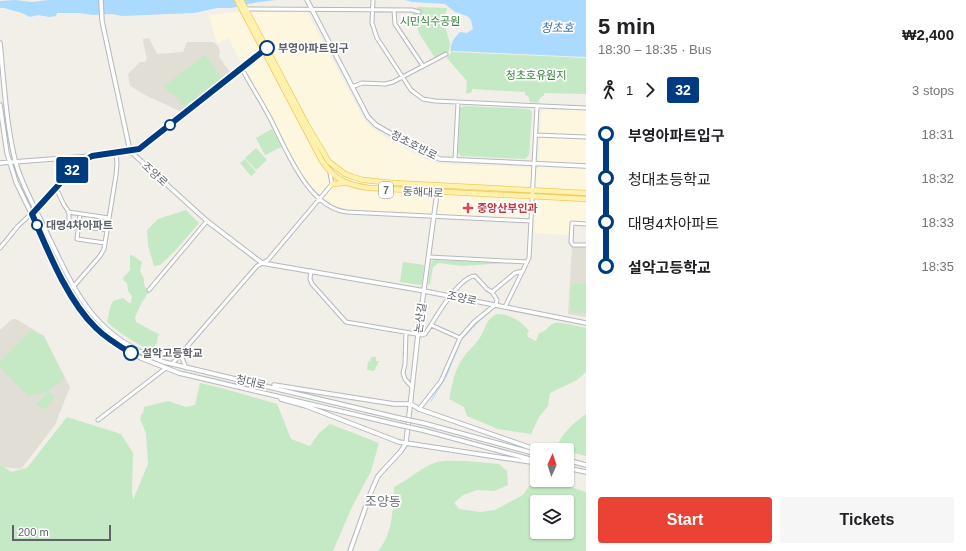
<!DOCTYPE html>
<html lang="en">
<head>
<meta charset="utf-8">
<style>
  :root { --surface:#fff; --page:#f6f6f6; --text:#202124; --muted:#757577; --accent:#ea4335 }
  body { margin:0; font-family:Helvetica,"Noto Sans KR",sans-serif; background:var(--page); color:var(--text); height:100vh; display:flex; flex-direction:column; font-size:15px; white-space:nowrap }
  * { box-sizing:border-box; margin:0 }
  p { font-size:13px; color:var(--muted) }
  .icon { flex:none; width:22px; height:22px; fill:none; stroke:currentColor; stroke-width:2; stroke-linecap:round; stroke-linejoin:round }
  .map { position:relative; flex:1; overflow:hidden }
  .drawer { display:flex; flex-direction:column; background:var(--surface); width:380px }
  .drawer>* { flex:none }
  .badge { padding:0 8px; border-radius:3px; font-size:14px; line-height:26px }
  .needle { width:26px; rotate:3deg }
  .fabs { position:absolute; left:530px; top:443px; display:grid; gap:8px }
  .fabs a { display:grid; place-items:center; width:44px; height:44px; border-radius:4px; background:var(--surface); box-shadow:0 1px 3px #0004; font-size:20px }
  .scale { position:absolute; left:12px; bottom:10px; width:99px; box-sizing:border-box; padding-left:4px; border:2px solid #5f6368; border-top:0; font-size:11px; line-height:14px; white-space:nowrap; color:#5f6368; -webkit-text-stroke:3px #fff; paint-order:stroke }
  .map>.badge { position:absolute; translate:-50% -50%; box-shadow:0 0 0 2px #fff }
  .legs { display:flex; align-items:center; gap:6px; height:44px; padding:0 12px; font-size:13px }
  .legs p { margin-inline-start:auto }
  .headline { display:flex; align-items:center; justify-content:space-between; height:68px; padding:0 12px }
  h1 { font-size:22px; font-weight:600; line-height:30px }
  .button { display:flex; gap:8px; margin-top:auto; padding:8px 12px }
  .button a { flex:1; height:46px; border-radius:4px; background:var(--accent); color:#fff; font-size:16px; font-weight:600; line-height:46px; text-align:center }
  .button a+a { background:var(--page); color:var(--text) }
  ul { padding:0 12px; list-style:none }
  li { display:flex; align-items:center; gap:14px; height:44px; font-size:15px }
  li i { display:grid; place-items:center; width:6px; height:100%; margin:0 5px; background:currentColor }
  li i::after { content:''; width:10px; height:10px; margin:-5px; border:3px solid; border-radius:50%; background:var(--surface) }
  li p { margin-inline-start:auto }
  li:first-child i { background:linear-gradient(#0000 50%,currentColor 0) }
  li:last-child i { background:linear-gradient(currentColor 50%,#0000 0) }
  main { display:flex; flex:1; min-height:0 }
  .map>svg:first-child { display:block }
  .commercial { fill:#fef7e0 }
  .education { fill:#e1ded6 }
  .green { fill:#c5e8c5; fill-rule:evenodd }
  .water { fill:#aadaff }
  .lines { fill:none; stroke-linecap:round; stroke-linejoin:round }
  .stream { stroke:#aadaff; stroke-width:1 }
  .minor-casing { stroke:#b5b8bc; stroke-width:5 }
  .tertiary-casing { stroke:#b5b8bc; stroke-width:5.5 }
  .primary-casing { stroke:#f2c960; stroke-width:6 }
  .minor { stroke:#fff; stroke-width:3 }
  .tertiary { stroke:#fff; stroke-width:3.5 }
  .primary { stroke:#fff2af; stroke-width:4.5 }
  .tertiary-bridge-casing { stroke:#b5b8bc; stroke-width:5.5; stroke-linecap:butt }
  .tertiary-bridge { stroke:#fff; stroke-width:3.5 }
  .line-1-casing { stroke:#fff; stroke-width:9 }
  .line-1 { stroke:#003b80; stroke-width:6 }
  .stop-1-dot { fill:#fff; stroke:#003b80; stroke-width:2 }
  .health-dot { fill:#e0444e; stroke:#fff; stroke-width:1.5 }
  .labels { text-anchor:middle; stroke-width:3.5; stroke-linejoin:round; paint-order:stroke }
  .shield { fill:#fff; stroke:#8f9295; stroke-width:1 }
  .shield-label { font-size:10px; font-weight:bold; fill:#5f6368 }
  .park-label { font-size:11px; fill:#348238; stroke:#fff }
  .stop-label { font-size:11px; font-weight:bold; fill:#5f6368; stroke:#fff; text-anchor:start }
  .street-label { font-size:11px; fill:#5f6368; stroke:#fff }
  .health-label { font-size:11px; font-weight:bold; fill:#be3a42; stroke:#fff; text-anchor:start }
  .water-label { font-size:12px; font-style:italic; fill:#4174aa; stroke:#fff }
  .quarter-label { font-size:13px; fill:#70757a; stroke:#fff }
</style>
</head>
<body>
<main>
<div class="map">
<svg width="586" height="551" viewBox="0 0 586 551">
  <rect width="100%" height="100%" fill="#f1efe8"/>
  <!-- commercial -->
  <path class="commercial" d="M237 12H307L364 120 372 128 390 140 423 158 434 162 446 164 538 168 541 113 545 110H586V222L570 221 569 233 567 235 534 233 535 220 348 211 335 207 309 185 301 174 228 38 217 44 209 15Z"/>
  <!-- education -->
  <path class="education" d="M149 38 157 54 183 52 187 42H213L218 46 220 51 219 57 230 72 180 111 149 97 130 86 128 74 140 62H145L147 59 144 47 143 39Z
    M572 247H586V317L568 314Z
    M12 319H16L44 336 70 387 55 425 21 469 4 467 0 463V330Z"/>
  <!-- green -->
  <path class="green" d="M417 7 447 8 444 22 450 44 449 51 435 58 419 33 412 11 417 12Z
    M451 52 586 58V94L544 93V95L540 98 538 103 530 102 528 96 525 95V92L472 89V92L466 94 467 81 446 57 451 54Z
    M205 55 222 78 184 107 173 93 170 94 164 86Z
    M464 106 529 109 532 112 529 155 525 159 461 156 458 153 460 108Z
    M272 129 281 147 265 155 256 138Z
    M256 148 267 160 256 170 245 158Z
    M245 159 256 172 251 176 240 163Z
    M186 210 199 223 174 252 160 265 154 266 148 245 147 230 158 219Z
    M130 255H132L142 262 140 271 144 279V285L149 292 142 302 135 317 136 322 160 335 158 336 157 343 154 347 163 351V356C142 347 124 337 107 322 109 315 109 308 113 301L123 298 129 303H131L132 296 128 291 127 283 124 281 123 278 130 270Z
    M434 260 506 263 462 266 439 263 433 267 430 285 428 284 431 262Z
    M403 262 424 265 422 284 420 285 400 282Z
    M571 284H586V313L570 311Z
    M496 314C510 314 520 320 529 331L527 334 528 337 536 341 539 333C548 330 546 328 552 324 558 320 579 327 586 328V372L577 380 550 393 548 406 539 417 531 434 498 429 467 416 464 407 449 399C453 382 454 370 465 355 471 348 478 342 482 334 488 323 485 322 496 314Z
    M32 331 44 336 64 378 48 391 55 397 44 410 37 404 48 392 28 396 0 367V361L28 333Z
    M371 357H376V361H379L374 371 367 370 368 361 370 362Z
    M200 383 225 389 277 404 291 439 310 446 319 433 330 424 379 443 371 471 351 509 333 551H0V464L11 472 27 468 67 417 121 434 133 453 132 492 133 500 148 464 146 433 140 419 141 415 143 413 144 407 168 401 186 407 195 405Z
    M586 414V456L567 451V450L556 449C561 434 573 423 586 414Z
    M466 461 499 464 507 471 508 485 494 491 477 490 463 495 454 503 459 509 480 512 495 510 523 495 535 477H537V480H550L567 486 586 492V551H378C393 534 393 508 394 487 409 480 421 467 437 462 444 460 458 461 466 461ZM537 502H567V532H537Z"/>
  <!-- water -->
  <path class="water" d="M16 0 31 2 49 0H276L253 3 231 8H217L194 13 122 16 112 14 93 15 79 13H57L56 16 49 17 38 15 30 17 22 13 4 8H0V1Z
    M405 0H586V57L453 51 451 52C450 43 454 38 460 32L467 33 473 29 471 20 467 16 455 12 445 4 412 2Z"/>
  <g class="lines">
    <!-- stream -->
    <path class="stream" d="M431 401 446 377 461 340 478 322 491 311"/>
    <defs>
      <path id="minor" d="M373 0 372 23 377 38 411 90 423 99 435 101 586 108
        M246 9 412 10 419 12
        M394 10 395 24 423 66
        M241 67C250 84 261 101 270 118 286 149 308 208 347 212L531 221
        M352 87 362 83 385 84 393 82 446 54
        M536 135 586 137
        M455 160 458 103
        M56 188 64 205 69 212V227
        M36 210 74 168 92 156
        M68 212 109 218
        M80 214 77 239 105 243
        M586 224 572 223 571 242 573 245H586
        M79 226 107 230
        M0 248 18 226 31 214
        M429 257 527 262
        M311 271 310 279 312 284 346 322 422 335 425 334 431 325 460 338
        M73 287 100 256 104 249 116 175 117 163 116 153
        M149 290 207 221
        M492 292 497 300 496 305
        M505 307 529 258 537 107
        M431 325C438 313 461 276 475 276L487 289 492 292 515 273 523 271
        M406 332 405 364 403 373 405 379 412 387
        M183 353 182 358 186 368
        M172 364 257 266 268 260 332 184 330 173
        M419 409 441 381 460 338 474 322 495 305
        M98 420 166 368"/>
      <path id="tertiary" d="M101 0 102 21 130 151 207 221 262 263 419 290 586 323
        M307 0 368 117 376 125 383 129 427 154 440 159 586 166
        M0 43C4 82 6 123 15 160 21 184 34 205 44 227 75 291 91 336 164 362L399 418
        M0 105 7 153 16 182 70 294 87 319 103 334 125 350 141 358 179 373 399 425
        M0 163 92 156 136 150 264 50
        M274 385 394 404H411L419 409 537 450
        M281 399 306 406 399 442 537 463
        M423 423 537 454
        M422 430 537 461
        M567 460 586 465
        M567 468 586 472
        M350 551 371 492 378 476 401 451 406 443 418 334 437 193"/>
      <path id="primary" d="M237 0 322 161C335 180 347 185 369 188L586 199
        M241 0 307 125 329 162 345 174 353 177 363 180 394 183 586 193
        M332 184 344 183"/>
    </defs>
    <!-- minor casing -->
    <use href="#minor" class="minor-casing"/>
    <!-- tertiary casing -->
    <use href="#tertiary" class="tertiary-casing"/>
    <!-- primary casing -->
    <use href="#primary" class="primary-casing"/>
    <!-- minor -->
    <use href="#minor" class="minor"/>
    <!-- tertiary -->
    <use href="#tertiary" class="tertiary"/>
    <!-- primary -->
    <use href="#primary" class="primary"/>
    <defs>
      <path id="tertiary-bridge" d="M399 418 423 423
        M399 425 422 430"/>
    </defs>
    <!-- tertiary-bridge casing -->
    <use href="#tertiary-bridge" class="tertiary-bridge-casing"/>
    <!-- tertiary-bridge -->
    <use href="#tertiary-bridge" class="tertiary-bridge"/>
  </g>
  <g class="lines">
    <defs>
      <path id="line-1" d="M131 353C119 346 106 338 96 328 67 300 48 251 32 214L74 168 85 160 92 156 139 149 267 48"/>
    </defs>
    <!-- line-1 casing -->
    <use href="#line-1" class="line-1-casing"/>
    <!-- line-1 -->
    <use href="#line-1" class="line-1"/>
  </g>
  <!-- markers -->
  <g class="stop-1-dot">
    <circle cx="267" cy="48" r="7"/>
    <circle cx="170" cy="125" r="5"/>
    <circle cx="37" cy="225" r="5"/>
    <circle cx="131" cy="353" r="7"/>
  </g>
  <path class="health-dot" d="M466 202h4v4h4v4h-4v4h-4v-4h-4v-4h4z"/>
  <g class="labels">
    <!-- shield labels -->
    <rect class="shield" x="379" y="182" width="14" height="16" rx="3"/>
    <g class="shield-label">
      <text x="386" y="194">7</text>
    </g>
    <!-- park labels -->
    <g class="park-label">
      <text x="430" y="25">시민식수공원</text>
      <text x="536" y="79">청초호유원지</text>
    </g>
    <!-- stop labels -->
    <g class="stop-label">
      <text x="278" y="52">부영아파트입구</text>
      <text x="46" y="229">대명4차아파트</text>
      <text x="142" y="357">설악고등학교</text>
    </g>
    <!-- street labels -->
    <g class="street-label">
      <text transform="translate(414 145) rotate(27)" y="4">청초호반로</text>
      <text transform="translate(155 174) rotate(42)" y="4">조양로</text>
      <text transform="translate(423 192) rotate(3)" y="4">동해대로</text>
      <text transform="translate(462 298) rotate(12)" y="4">조양로</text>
      <text transform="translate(420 318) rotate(-82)" y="4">논산길</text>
      <text transform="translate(251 382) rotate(13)" y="4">청대로</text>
    </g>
    <!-- health labels -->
    <g class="health-label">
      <text x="477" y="212">중앙산부인과</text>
    </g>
    <!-- water labels -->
    <g class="water-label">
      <text x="557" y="32">청초호</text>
    </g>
    <!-- quarter labels -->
    <g class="quarter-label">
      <text x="383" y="506">조양동</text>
    </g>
  </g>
</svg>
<div class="fabs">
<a><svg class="needle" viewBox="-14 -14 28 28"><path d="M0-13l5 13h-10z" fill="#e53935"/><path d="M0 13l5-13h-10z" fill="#757577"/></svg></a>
<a><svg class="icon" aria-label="layers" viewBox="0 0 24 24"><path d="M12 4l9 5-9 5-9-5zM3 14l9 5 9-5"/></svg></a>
</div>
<div class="scale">200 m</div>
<b class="badge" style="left:72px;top:170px;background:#003b80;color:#fff">32</b>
</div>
<section class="drawer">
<div class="headline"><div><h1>5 min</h1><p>18:30 – 18:35 · Bus</p></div><b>₩2,400</b></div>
<div class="legs"><svg class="icon" aria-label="walk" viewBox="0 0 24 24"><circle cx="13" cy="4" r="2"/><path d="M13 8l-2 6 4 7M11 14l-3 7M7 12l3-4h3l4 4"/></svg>1<svg class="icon" aria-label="forward" viewBox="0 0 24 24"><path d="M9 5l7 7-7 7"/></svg><b class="badge" style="background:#003b80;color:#fff">32</b><p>3 stops</p></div>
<ul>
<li><i style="color:#003b80"></i><b>부영아파트입구</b><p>18:31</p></li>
<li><i style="color:#003b80"></i><span>청대초등학교</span><p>18:32</p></li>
<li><i style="color:#003b80"></i><span>대명4차아파트</span><p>18:33</p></li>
<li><i style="color:#003b80"></i><b>설악고등학교</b><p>18:35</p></li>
</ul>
<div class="button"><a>Start</a><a>Tickets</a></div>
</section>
</main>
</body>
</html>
